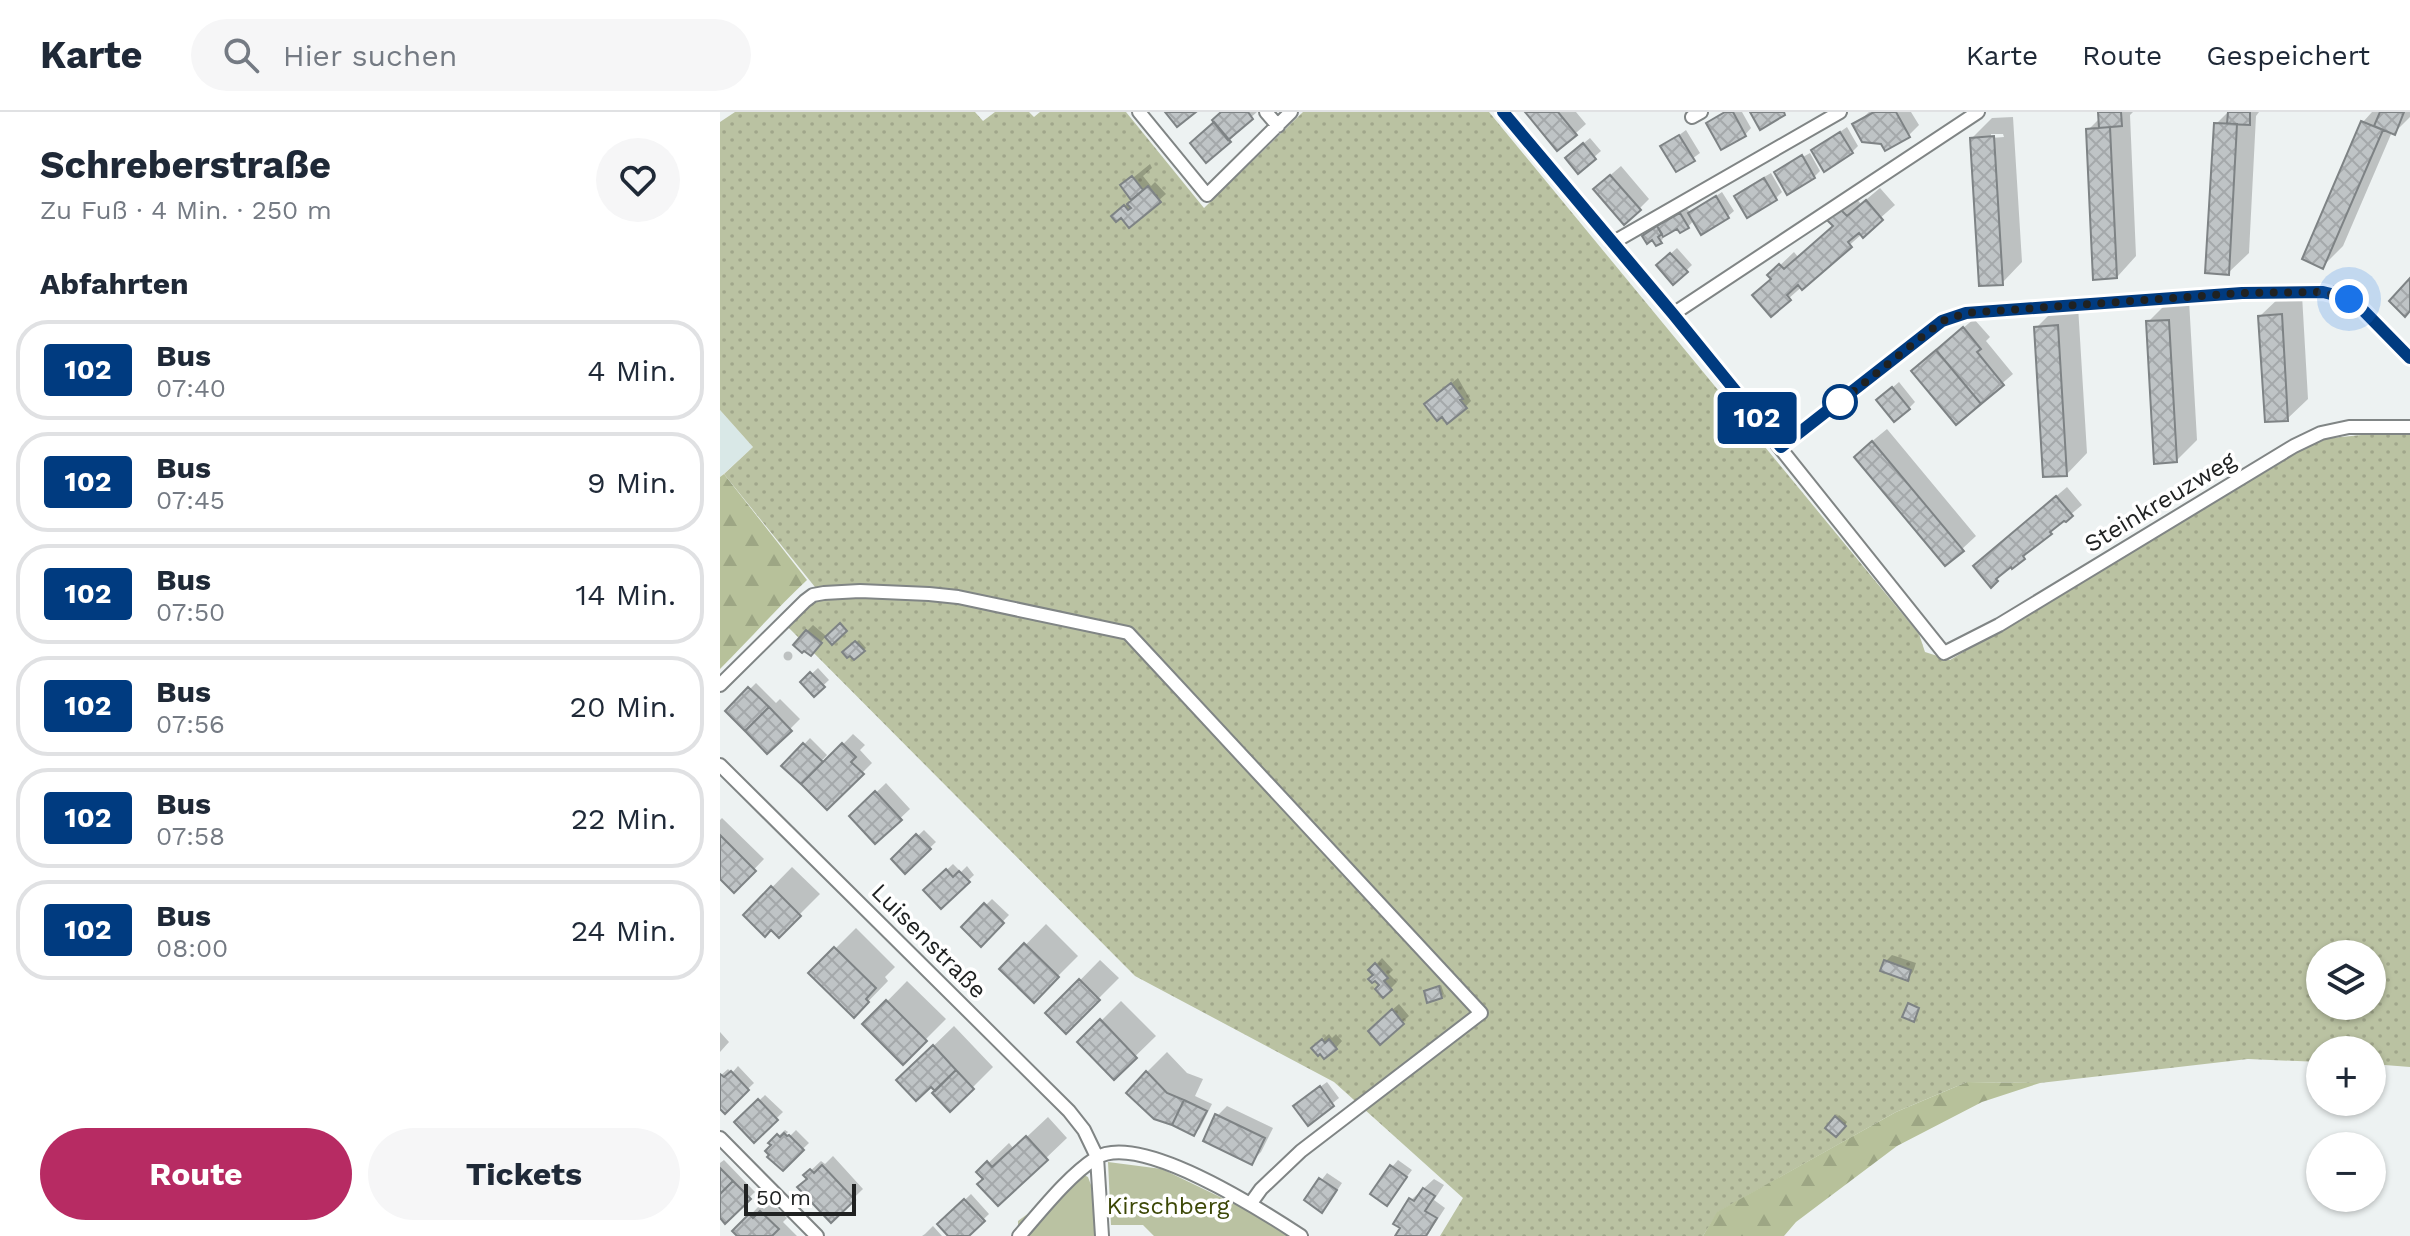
<!DOCTYPE html>
<html lang="de">
<head>
<meta charset="utf-8">
<style>
  :root { --surface:#fff; --page:#f6f6f7; --text:#1f2937; --muted:#747a83; --line:#e0e1e3; --accent:#b72b63 }
  body { margin:0; font-family:"Work Sans",sans-serif; background:var(--page); color:var(--text); height:100vh; display:flex; flex-direction:column; font-size:30px; white-space:nowrap }
  * { box-sizing:border-box; margin:0 }
  p { font-size:26px; color:var(--muted) }
  .icon { flex:none; width:44px; height:44px; fill:none; stroke:currentColor; stroke-width:2; stroke-linecap:round; stroke-linejoin:round }
  .map { position:relative; flex:1; overflow:hidden }
  .side { display:flex; flex-direction:column; background:var(--surface); width:720px }
  .side>* { flex:none }
  .badge { padding:0 16px; border-radius:6px; font-size:28px; line-height:52px }
  .controls { position:absolute; left:1586px; top:828px; display:grid; gap:16px }
  .controls a { display:grid; place-items:center; width:80px; height:80px; border-radius:50%; background:var(--surface); box-shadow:0 2px 6px #0004; font-size:40px }
  .scale { position:absolute; left:24px; bottom:20px; width:112px; box-sizing:border-box; padding-left:8px; border:4px solid #202222; border-top:0; font-size:22px; line-height:28px; white-space:nowrap; color:#202222; -webkit-text-stroke:6px #fff; paint-order:stroke }
  .you { position:absolute; width:40px; height:40px; margin:-20px; border:6px solid #fff; border-radius:50%; background:#1a73e8; box-shadow:0 0 0 12px #1a73e833 }
  .map>.badge { position:absolute; translate:-50% -50%; box-shadow:0 0 0 4px #fff }
  h2 { padding:0 40px; font-size:30px; line-height:72px }
  .round { display:grid; place-items:center; flex:none; width:84px; height:84px; border-radius:42px; background:var(--page) }
  .headline { display:flex; align-items:center; justify-content:space-between; height:136px; padding:0 40px }
  h1 { font-size:38px; font-weight:700; line-height:60px }
  .cta { display:flex; gap:16px; margin-top:auto; padding:16px 40px }
  .cta a { flex:1; height:92px; border-radius:48px; background:var(--accent); color:#fff; font-size:32px; font-weight:700; line-height:92px; text-align:center }
  .cta a+a { background:var(--page); color:var(--text) }
  ul { padding:0; list-style:none }
  li { display:flex; align-items:center; gap:24px; height:100px; margin:0 16px 12px; padding:0 24px; border:4px solid var(--line); border-radius:32px }
  li div { flex:1 }
  li b { display:block; font-size:30px }
  li em { font-style:normal }
  li .badge { min-width:88px; font-weight:700; text-align:center }
  header { display:flex; align-items:center; gap:48px; box-sizing:border-box; height:112px; padding:0 40px; background:var(--surface); border-bottom:2px solid var(--line) }
  header strong { font-size:38px }
  nav { display:flex; gap:44px; margin-inline-start:auto; font-size:28px }
  .search { width:560px; height:72px; background:var(--page); display:flex; align-items:center; gap:20px; box-sizing:border-box; padding:0 28px; border-radius:44px; color:var(--muted); font-size:30px }
  main { display:flex; flex:1; min-height:0 }
  .map>svg:first-child { display:block }
  .built { fill:#d9e8e7 }
  .grass { fill:url(#grass-dots); fill-rule:evenodd }
  .forest { fill:url(#forest-firs) }
  .park { fill:#bac2a2 }
  .shadow { fill:#0003; fill-rule:evenodd }
  .building { fill:url(#building-cross-hatch); stroke:#7e8385; stroke-width:2 }
  .lines { fill:none; stroke-linecap:round; stroke-linejoin:round }
  .street-casing { stroke:#808585; stroke-width:16 }
  .street { stroke:#fff; stroke-width:12 }
  .line-casing { stroke:#fff; stroke-width:18 }
  .line { stroke:#003b80; stroke-width:12 }
  .walk { stroke:#202222; stroke-width:8; stroke-dasharray:0 14.4 }
  .stop-dot { fill:#fff; stroke:#003b80; stroke-width:4 }
  .labels { text-anchor:middle; stroke-width:7; stroke-linejoin:round; paint-order:stroke }
  .street-label { font-size:24px; fill:#202222; stroke:#fff }
  .park-label { font-size:24px; fill:#3d4807; stroke:#fff }
</style>
</head>
<body>
<header>
<strong>Karte</strong>
<div class="search"><svg class="icon" aria-label="search" viewBox="0 0 24 24"><circle cx="10" cy="10" r="6"/><path d="M15 15l6 6"/></svg>Hier suchen</div>
<nav><a>Karte</a><a>Route</a><a>Gespeichert</a></nav>
</header>
<main>
<section class="side">
<div class="headline"><div><h1>Schreberstraße</h1><p>Zu Fuß · 4 Min. · 250 m</p></div><a class="round"><svg class="icon" aria-label="heart" viewBox="0 0 24 24"><path d="M12 20l-8-8c-3-5 5-10 8-4 3-6 11-1 8 4z"/></svg></a></div>
<h2>Abfahrten</h2>
<ul>
<li><span class="badge" style="background:#003b80;color:#fff">102</span><div><b>Bus</b><p>07:40</p></div><em>4 Min.</em></li>
<li><span class="badge" style="background:#003b80;color:#fff">102</span><div><b>Bus</b><p>07:45</p></div><em>9 Min.</em></li>
<li><span class="badge" style="background:#003b80;color:#fff">102</span><div><b>Bus</b><p>07:50</p></div><em>14 Min.</em></li>
<li><span class="badge" style="background:#003b80;color:#fff">102</span><div><b>Bus</b><p>07:56</p></div><em>20 Min.</em></li>
<li><span class="badge" style="background:#003b80;color:#fff">102</span><div><b>Bus</b><p>07:58</p></div><em>22 Min.</em></li>
<li><span class="badge" style="background:#003b80;color:#fff">102</span><div><b>Bus</b><p>08:00</p></div><em>24 Min.</em></li>
</ul>
<div class="cta"><a>Route</a><a>Tickets</a></div>
</section>
<div class="map">
<svg width="1690" height="1124" viewBox="0 0 1690 1124">
  <defs>
    <pattern id="grass-dots" width="8" height="8" patternUnits="userSpaceOnUse" patternTransform="scale(2)"><rect width="8" height="8" fill="#bac2a2"/><path d="M2 2h.1M6 6h.1" fill="none" stroke="#a0a68b" stroke-width="1.8" stroke-linecap="round"/></pattern>
    <pattern id="forest-firs" width="22" height="20" patternUnits="userSpaceOnUse" patternTransform="scale(2)"><rect width="22" height="20" fill="#b7c19a"/><path d="M5 1l3.5 6h-7zM16 11l3.5 6h-7z" fill="#9da684"/></pattern>
    <pattern id="building-cross-hatch" width="8" height="8" patternUnits="userSpaceOnUse" patternTransform="scale(2)"><rect width="8" height="8" fill="#bfc4c6"/><path d="M0 0l8 8M0 8l8-8" fill="none" stroke="#a4a8aa"/></pattern>
  </defs>
  <rect width="100%" height="100%" fill="#edf2f2"/>
  <!-- built -->
  <path class="built" d="M0 298 33 335 0 365Z"/>
  <!-- grass -->
  <path class="grass" d="M15 0H255L263 9 275 0H309L314 5 320 0H406L484 96 583 0H769L1199 522 1205 540 1230 548 1568 344 1602 327 1690 318V955L1652 952V938H1600V950L1528 947 1320 971 1247 970 1176 1000 998 1100 983 1124H720L743 1086 614 970 415 864 65 512 99 480 4 362 33 335 0 298V10ZM1600 842H1652V894H1600Z"/>
  <!-- forest -->
  <path class="forest" d="M4 362 87 468C56 497 30 527 0 557V365Z
    M1247 970 1320 971 1262 990 1177 1034 1076 1110 1064 1124H983L997 1100 1176 1000Z"/>
  <!-- park -->
  <path class="park" d="M388 1050 442 1057 523 1096 568 1124H434L423 1113H391Z
    M362 1062 368 1065 371 1073 376 1124H298V1109Z"/>
  <!-- shadow -->
  <path class="shadow" d="M503 0H537L514 20 515 23 509 29 497 10Z
    M807 0H856L866 12 838 37Z
    M1004 0H1022L1031 16 1025 23 988 11Z
    M1149 0H1191L1199 13 1189 23 1162 31 1135 13Z
    M1380 0H1413L1410 3 1416 144 1398 164 1375 166 1368 18 1380 6Z
    M1508 0H1539L1536 4 1529 141 1508 161 1496 12Z
    M1652 0H1690V5L1674 21 1672 20 1623 134 1603 154 1643 10Z
    M1293 5 1302 150 1282 171 1252 26 1272 6ZM1271 22H1283L1284 25 1271 26Z
    M1127 15 1138 34 1132 40 1093 39Z
    M966 18 980 41 957 58 943 35Z
    M870 26 881 39 858 59 853 40Z
    M1090 41 1100 59 1094 65 1056 60Z
    M430 52 432 56 423 64 431 74 435 70 446 82 409 114 400 98 413 87 403 74Z
    M901 54 929 87 919 97 886 67Z
    M1051 61 1062 80 1056 86 1016 84 1022 78Z
    M1160 76 1175 93 1051 202 1053 166 1050 163 1074 140 1078 145 1115 113 1110 108 1135 85 1141 92Z
    M1002 80 1014 99 1007 105 974 108 968 115 958 114 941 124 943 127 940 129 933 125 946 108 966 96 971 101Z
    M957 136 972 153 954 170 938 153Z
    M1582 183 1588 287 1567 307 1540 204 1561 184Z
    M1469 188 1477 328 1456 349 1428 210 1449 189Z
    M1358 194 1367 341 1347 362 1316 216 1337 195Z
    M1254 207 1270 225 1266 229 1293 262 1236 311 1203 249Z
    M738 266 751 289 745 295 713 286Z
    M1179 270 1195 290 1189 296 1165 282Z
    M1167 317 1256 424 1242 437 1150 331Z
    M1347 375 1362 393 1313 434 1304 445 1291 452 1271 473 1266 444Z
    M93 513 106 524 97 535 87 519Z
    M139 528 146 536 135 545 131 541 125 540Z
    M63.5 544a4.5 4.5 0 1 1 9 0a4.5 4.5 0 1 1-9 0Z
    M98 556 109 568 94 582 83 570Z
    M36 571 56 591 60 587 80 607 48 639 8 599Z
    M133 622 145 633 140 638 152 651 107 696 64 654 90 626 107 643 90 661 92 664Z
    M166 671 190 697 155 730 132 704Z
    M2 706 44 747 14 778 0 765V708Z
    M204 718 216 730 185 759 174 747Z
    M233 752 241 760 247 754 254 763 221 794 206 778Z
    M72 755 100 782 59 823 51 816 25 803Z
    M272 787 289 803 261 832 244 815Z
    M326 812 358 844 314 888 282 857Z
    M136 816 175 855 165 865 168 869 134 904 91 861Z
    M1172 843 1196 851 1193 860 1187 867 1166 849Z
    M662 846 673 858 669 862 677 870 664 883 662 873 651 858Z
    M380 848 399 866 346 919 328 901Z
    M187 869 226 907 183 950 145 912Z
    M721 873 724 882 721 884 706 879Z
    M401 889 436 924 394 965 360 930Z
    M679 892 689 904 660 930 656 912Z
    M234 914 273 955 231 997 199 948Z
    M0 920 9 930 0 940Z
    M609 922 612 926 616 922 622 929 616 936 600 930Z
    M447 940 467 961 483 967 475 984 492 992 480 1016 474 1022 427 960Z
    M18 954 34 971 5 999 0 994V964L8 957 12 961Z
    M607 970 619 986 588 1011 582 988Z
    M45 983 63 1000 34 1028 17 1010Z
    M507 994 553 1016 541 1040 531 1050 497 1004Z
    M1119 1003 1127 1010 1116 1023 1108 1015Z
    M328 1005 347 1026 278 1092 265 1067 259 1060 289 1031 294 1037Z
    M71 1017 60 1028 63 1031 76 1018 89 1031 63 1056 51 1031 65 1018 68 1020Z
    M113 1044 143 1077 111 1108 86 1063 101 1049 105 1052Z
    M4 1048 35 1080 5 1109 0 1103V1051Z
    M678 1048 692 1058 667 1091 672 1055Z
    M607 1061 622 1071 608 1092 586 1088Z
    M714 1067 724 1073 714 1088 725 1096 707 1124H677L691 1088Z
    M251 1082 269 1102 246 1124H231L220 1112Z
    M51 1090 67 1106 63 1110 77 1124H20L15 1119 40 1093 44 1097Z
    M213 1114 222 1124H202L205 1122Z"/>
  <!-- building -->
  <path class="building" d="M445 0H476L457 15Z
    M501 0H528L533 7 508 28 492 8Z
    M805 0H838L857 23 837 39Z
    M1005 0H1013L1026 24 1001 38 986 11Z
    M1030 0H1064L1065 3 1040 18Z
    M1154 0H1176L1190 25 1165 39 1161 32 1142 30 1132 12Z
    M1378 0H1401L1402 14 1379 16Z
    M1508 0H1530V13L1507 12Z
    M1660 0H1684L1675 23 1654 14Z
    M1641 9 1663 18 1603 157 1582 147Z
    M494 10 511 30 486 51 470 31Z
    M1494 11 1517 12 1509 163 1485 161Z
    M1390 15 1397 166 1373 168 1366 17Z
    M1120 20 1133 41 1104 60 1091 38Z
    M959 23 975 49 956 60 940 34Z
    M1274 24 1283 173 1259 174 1250 26Z
    M863 31 876 47 858 62 845 46Z
    M1082 43 1095 66 1067 83 1054 60Z
    M890 63 921 98 904 113 873 77Z
    M412 64 423 78 411 88 400 73Z
    M1044 66 1057 88 1027 106 1014 84Z
    M428 74 441 90 409 116 401 106 396 110 391 104 404 93 408 98 411 96 407 92Z
    M996 84 1009 106 981 123 968 101Z
    M1146 88 1163 108 1143 126 1139 121 1128 130 1132 135 1082 178 1078 173 1067 183 1071 188 1051 205 1032 183 1051 167 1047 163 1059 152 1064 157 1113 114 1107 108 1120 97 1127 104Z
    M960 101 969 116 960 121 957 117 943 125 937 114Z
    M937 114 942 122 938 125 942 131 936 134 932 128 927 132 922 124Z
    M950 141 968 160 953 173 936 153Z
    M1690 166V199L1685 205 1669 189Z
    M1562 202 1568 309 1545 310 1538 204Z
    M1449 208 1457 350 1434 352 1426 209Z
    M1338 213 1347 364 1323 365 1314 215Z
    M1243 215 1261 237 1257 240 1284 273 1261 292 1216 238Z
    M1216 238 1261 292 1236 313 1191 259Z
    M731 271 743 287 740 288 747 296 727 312 722 305 717 309 704 292Z
    M1172 275 1190 297 1174 310 1156 288Z
    M1152 329 1244 439 1225 454 1134 345Z
    M1336 384 1353 404 1346 410 1344 409 1330 420 1332 422 1303 444 1305 447 1292 457 1291 455 1276 467 1278 469 1271 476 1253 454Z
    M120 511 127 519 112 533 105 525Z
    M86 518 102 531 91 544 84 539 82 541 73 533Z
    M135 529 145 539 134 548 130 544 127 546 122 540Z
    M90 560 105 575 94 585 80 570Z
    M28 575 49 595 25 619 5 599Z
    M49 595 72 619 47 642 25 619Z
    M83 631 103 650 81 672 61 654Z
    M122 631 136 645 131 650 144 662 107 698 81 672Z
    M155 679 182 708 155 732 129 704Z
    M196 722 211 737 185 762 171 747Z
    M0 723 36 759 14 781 0 767Z
    M226 757 233 765 239 759 250 770 221 797 203 778Z
    M51 774 81 804 59 826 51 818 45 825 23 803Z
    M264 791 284 811 261 835 241 815Z
    M304 831 339 865 314 891 279 857Z
    M114 835 156 876 146 887 149 890 134 906 88 861Z
    M1164 848 1191 858 1188 869 1160 859Z
    M655 851 668 866 664 869 672 878 663 886 655 877 659 873 655 869 652 871 648 867 653 863 648 858Z
    M359 867 380 888 346 922 325 901Z
    M719 874 722 886 707 891 704 879Z
    M166 888 207 929 183 953 142 912Z
    M1188 891 1199 896 1194 910 1182 905Z
    M672 897 684 912 660 933 648 919Z
    M380 907 417 946 394 968 357 930Z
    M602 927 605 931 609 927 617 937 604 947 600 942 598 944 591 936Z
    M213 933 236 958 215 979 211 975 196 989 176 968Z
    M236 958 254 977 230 1000 212 981Z
    M11 959 29 978 5 1002 0 997V962L4 965Z
    M426 959 447 981 464 988 452 1013 434 1007 406 981Z
    M600 974 614 994 588 1014 573 994Z
    M38 987 58 1008 34 1031 14 1010Z
    M464 988 487 999 474 1024 452 1013Z
    M495 1002 545 1026 532 1053 483 1029Z
    M1115 1004 1126 1014 1116 1025 1105 1016Z
    M64 1021 67 1024 69 1023 84 1038 63 1059 47 1045 49 1043 45 1039 51 1033 48 1031 57 1022 60 1025Z
    M306 1024 328 1048 278 1094 257 1072 263 1067 256 1060 267 1049 272 1055Z
    M102 1053 135 1088 111 1111 77 1075 87 1067 83 1063 90 1057 94 1061Z
    M670 1053 687 1065 667 1094 650 1082Z
    M0 1056 13 1069 0 1082Z
    M599 1066 617 1078 602 1101 584 1088Z
    M13 1069 31 1087 5 1112 0 1106V1082Z
    M703 1076 715 1084 705 1099 717 1106 706 1124H675L680 1116 673 1112 689 1086 694 1089Z
    M244 1087 265 1109 249 1124H228L217 1112Z
    M40 1099 59 1117 52 1124H17L12 1119 29 1102 33 1106Z"/>
  <g class="lines">
    <defs>
      <path id="street" d="M419 0 487 83 571 0
        M546 0 558 14
        M783 0 953 202 1224 541 1279 513 1574 334 1601 321 1629 315H1690
        M972 5 981 0
        M892 131 1120 0
        M953 202 1258 0
        M1061 335 1222 209 1246 201 1522 181H1612L1637 192 1690 246
        M0 573 85 489 93 483 104 481 140 479 209 482 238 485 408 521 761 901 581 1039 541 1077 531 1091
        M0 653 349 999 364 1018 377 1045 382 1124
        M0 1026 97 1124
        M299 1124C321 1099 348 1064 376 1046 419 1019 543 1099 581 1124"/>
    </defs>
    <!-- street casing -->
    <use href="#street" class="street-casing"/>
    <!-- street -->
    <use href="#street" class="street"/>
  </g>
  <g class="lines">
    <defs>
      <path id="line" d="M783 0 953 202 1061 335 1222 209 1246 201 1522 181 1603 180 1623 185 1637 192 1690 246"/>
    </defs>
    <!-- line casing -->
    <use href="#line" class="line-casing"/>
    <!-- line -->
    <use href="#line" class="line"/>
    <!-- walk -->
    <path class="walk" d="M1120 290 1110 298 1222 209 1246 201 1522 181 1603 180 1629 187"/>
  </g>
  <!-- markers -->
  <circle class="stop-dot" cx="1120" cy="290" r="16"/>
  <g class="labels">
    <!-- street labels -->
    <g class="street-label">
      <text transform="translate(1440 390) rotate(-31)" y="8">Steinkreuzweg</text>
      <text transform="translate(209 829) rotate(45)" y="8">Luisenstraße</text>
    </g>
    <!-- park labels -->
    <g class="park-label">
      <text x="448" y="1102">Kirschberg</text>
    </g>
  </g>
</svg>
<div class="controls">
<a><svg class="icon" aria-label="layers" viewBox="0 0 24 24"><path d="M12 4l9 5-9 5-9-5zM3 14l9 5 9-5"/></svg></a>
<a>+</a>
<a>−</a>
</div>
<div class="scale">50 m</div>
<div class="you" style="left:1629px;top:187px"></div>
<b class="badge" style="left:1037px;top:306px;background:#003b80;color:#fff">102</b>
</div>
</main>
</body>
</html>
